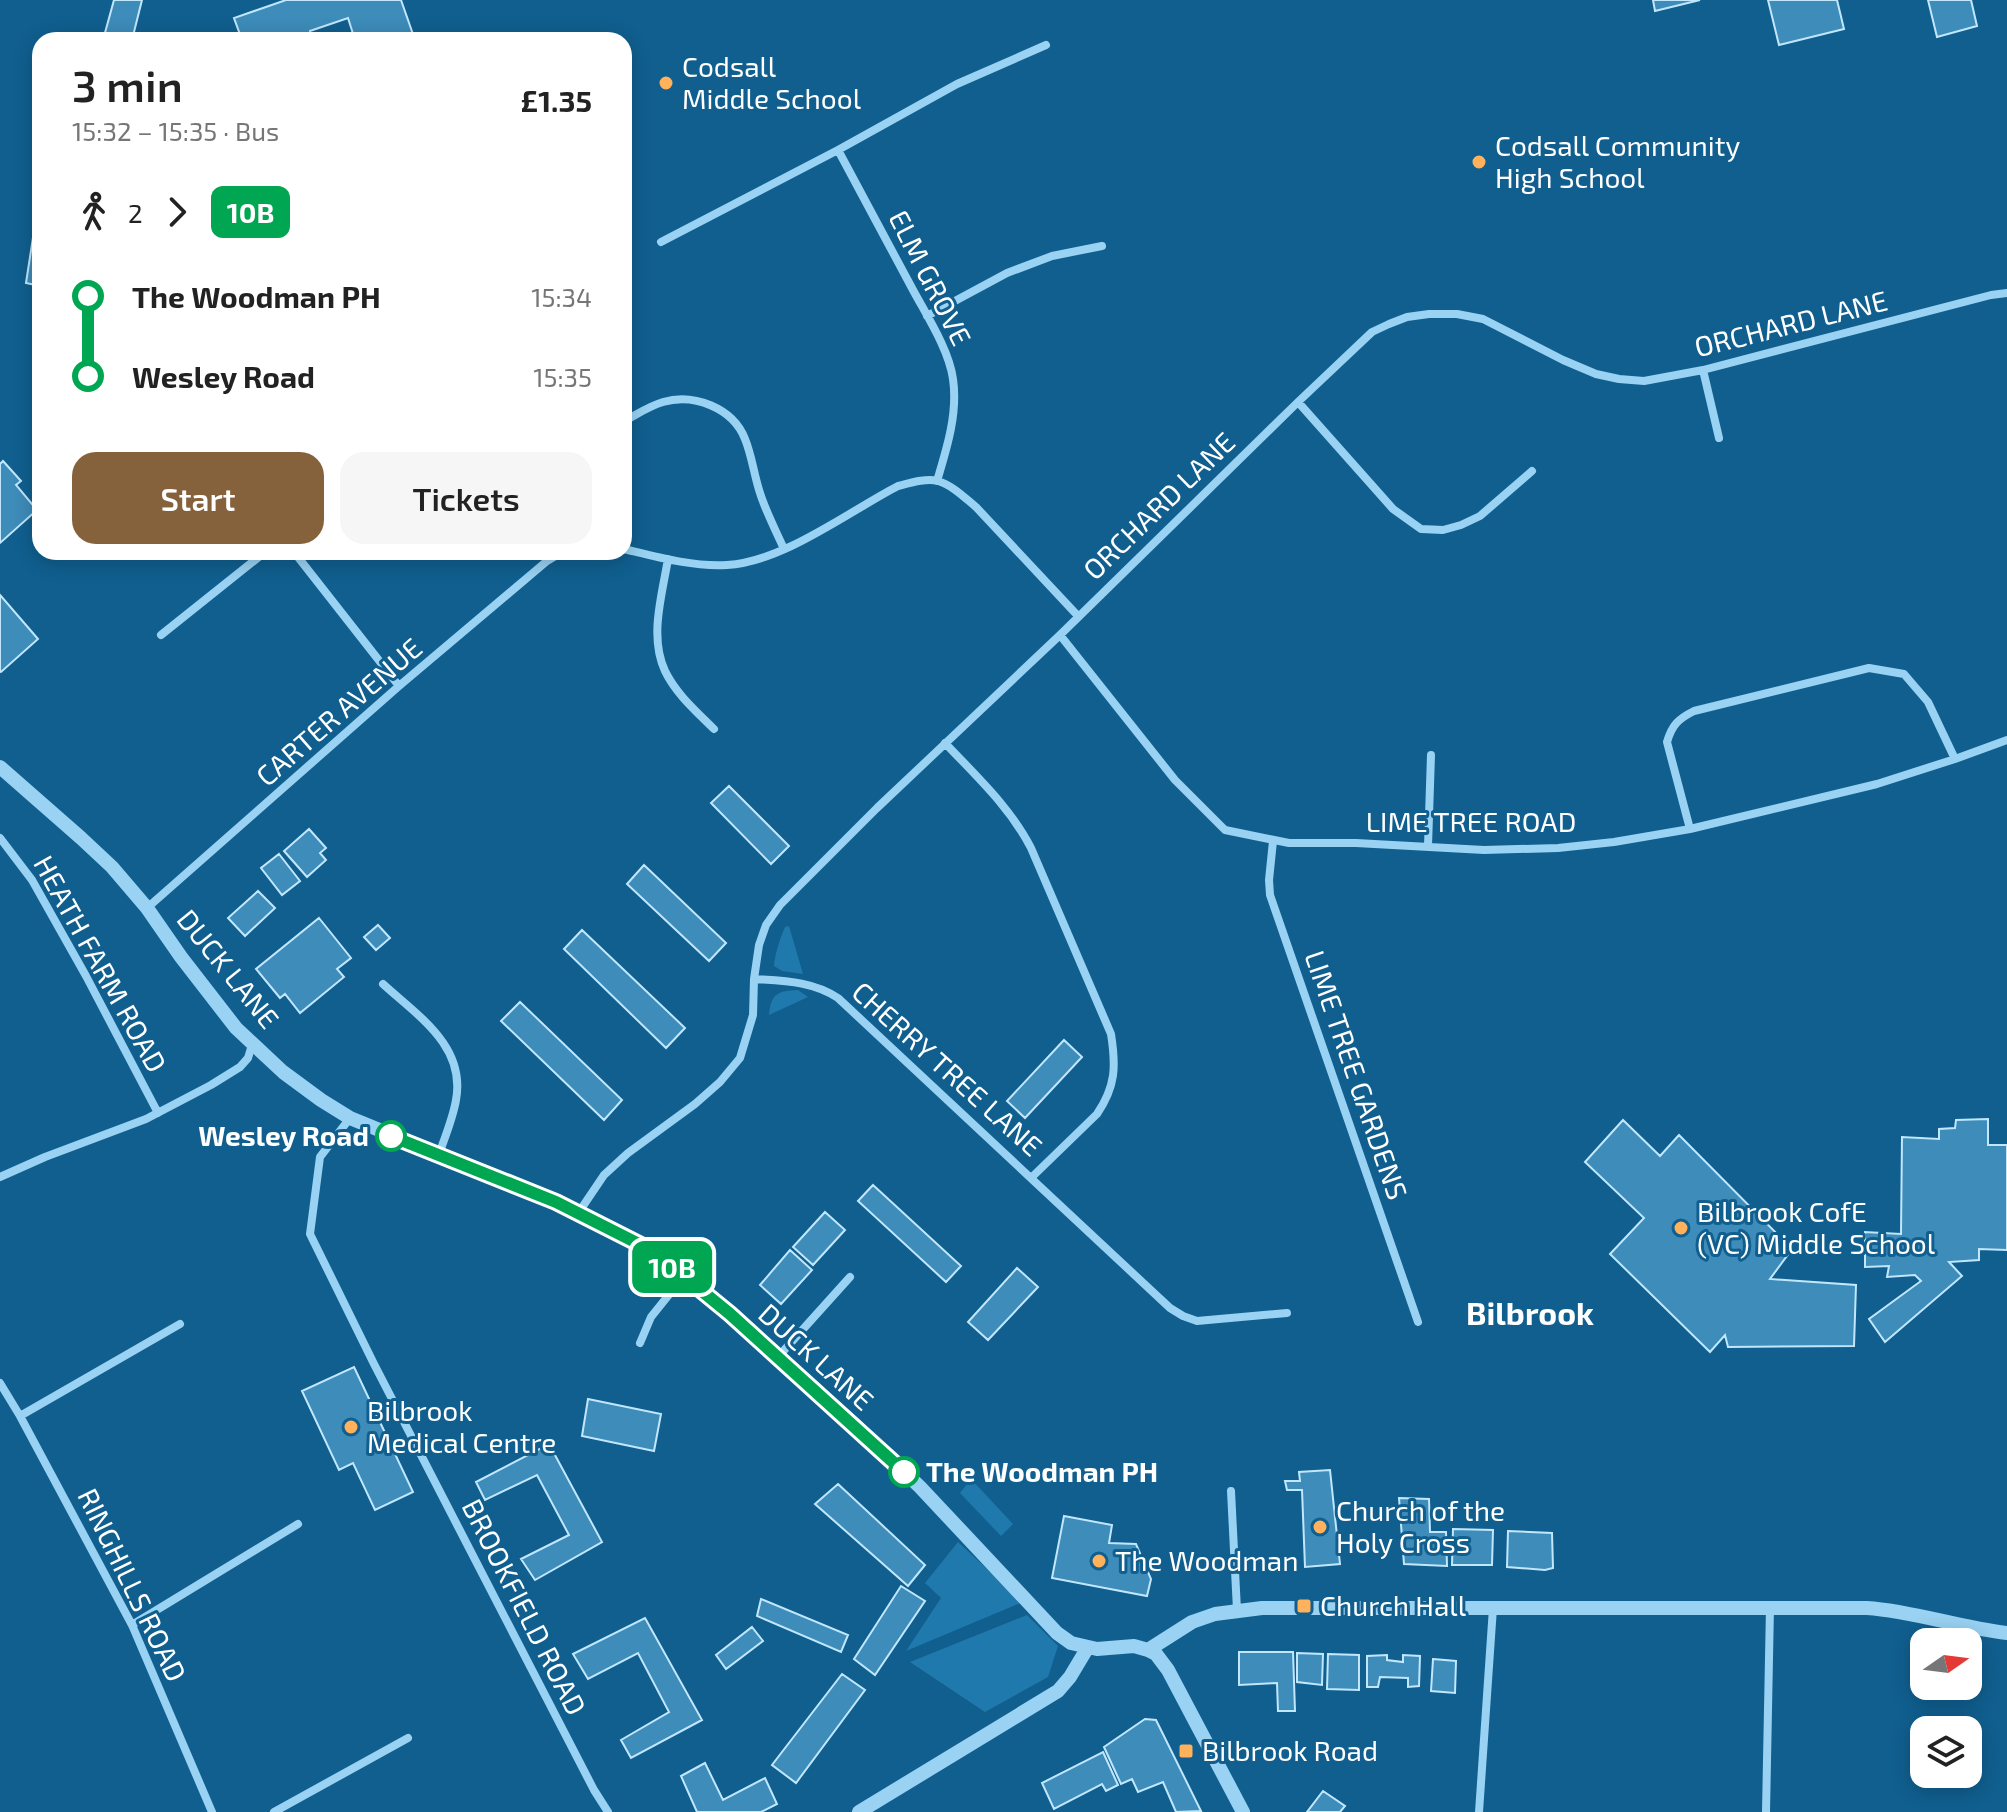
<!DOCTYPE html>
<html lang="en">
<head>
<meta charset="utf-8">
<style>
  :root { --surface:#fff; --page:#f6f6f6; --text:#222; --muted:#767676; --accent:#85623c }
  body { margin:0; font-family:"Exo 2",sans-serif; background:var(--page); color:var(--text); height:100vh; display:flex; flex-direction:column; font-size:30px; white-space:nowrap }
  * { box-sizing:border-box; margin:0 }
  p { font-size:26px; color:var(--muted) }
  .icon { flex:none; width:44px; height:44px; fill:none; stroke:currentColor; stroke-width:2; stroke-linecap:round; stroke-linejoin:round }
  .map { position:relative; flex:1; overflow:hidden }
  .drawer { position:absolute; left:32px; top:32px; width:600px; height:528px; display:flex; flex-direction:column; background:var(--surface); border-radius:24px; box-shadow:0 4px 20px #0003 }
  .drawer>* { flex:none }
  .badge { padding:0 16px; border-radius:12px; font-size:28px; line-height:52px }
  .needle { width:52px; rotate:76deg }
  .fabs { position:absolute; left:1910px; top:1628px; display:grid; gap:16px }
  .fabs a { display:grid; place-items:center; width:72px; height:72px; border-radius:16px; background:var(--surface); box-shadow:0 4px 20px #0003; font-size:40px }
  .map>.badge { position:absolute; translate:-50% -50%; box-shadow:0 0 0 4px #fff }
  .legs { display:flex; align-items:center; gap:12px; height:88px; padding:0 40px; font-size:26px }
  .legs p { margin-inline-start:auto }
  .head { display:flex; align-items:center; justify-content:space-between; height:136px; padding:0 40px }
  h1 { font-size:44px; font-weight:600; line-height:60px }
  .action { display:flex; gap:16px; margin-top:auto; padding:16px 40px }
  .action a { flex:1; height:92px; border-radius:24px; background:var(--accent); color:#fff; font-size:32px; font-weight:600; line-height:92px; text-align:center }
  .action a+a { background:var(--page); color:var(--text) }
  ul { padding:0 40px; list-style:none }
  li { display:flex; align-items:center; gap:28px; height:80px; font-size:30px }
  li i { display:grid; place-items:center; width:12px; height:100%; margin:0 10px; background:currentColor }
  li i::after { content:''; width:20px; height:20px; margin:-10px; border:6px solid; border-radius:50%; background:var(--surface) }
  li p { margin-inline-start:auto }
  li:first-child i { background:linear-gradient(#0000 50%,currentColor 0) }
  li:last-child i { background:linear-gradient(currentColor 50%,#0000 0) }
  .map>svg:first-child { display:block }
  .green { fill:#1f79ac }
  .building { fill:#3d8cba; stroke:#c1e7fd; stroke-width:2 }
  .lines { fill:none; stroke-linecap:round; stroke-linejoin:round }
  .minor { stroke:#99d2f3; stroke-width:8 }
  .tertiary { stroke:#99d2f3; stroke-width:14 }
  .line-1-casing { stroke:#fff; stroke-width:18 }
  .line-1 { stroke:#00a651; stroke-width:12 }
  .poi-dot { fill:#ffb15b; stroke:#105f8f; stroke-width:3 }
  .stop-1-dot { fill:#fff; stroke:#00a651; stroke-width:4 }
  .labels { text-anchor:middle; stroke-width:6; stroke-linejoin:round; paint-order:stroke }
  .poi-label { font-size:28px; fill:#fff; stroke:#105f8f; text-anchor:start }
  .street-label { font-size:28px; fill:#fff; stroke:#105f8f }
  .stop-label { font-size:28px; font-weight:bold; fill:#fff; stroke:#105f8f; text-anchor:end }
  .quarter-label { font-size:32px; font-weight:bold; fill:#fff; stroke:#105f8f }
</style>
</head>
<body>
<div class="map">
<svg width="2007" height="1812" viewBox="0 0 2007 1812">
  <rect width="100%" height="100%" fill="#105f8f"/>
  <!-- green -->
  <path class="green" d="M789 926 803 974 782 971 774 966C775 953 780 939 785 927Z
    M798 990 808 997 769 1015C771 993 778 991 798 990Z
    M971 1479 1013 1524 1001 1536 960 1493Z
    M958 1542 1023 1602 906 1651 941 1598 925 1583Z
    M1027 1615 1058 1646 1048 1677 985 1712 910 1662Z"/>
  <!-- building -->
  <path class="building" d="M114 0H142L132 40H103Z
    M286 0H401L415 40H355L348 18 310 31 313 40H242L234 18Z
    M1653 0H1700L1655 11Z
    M1768 0H1837L1844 29 1779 45Z
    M1928 0H1971L1977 26 1937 37Z
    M36 218H40V286L26 283Z
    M3 461 21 481 16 485 37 510 0 543V464Z
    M0 595 38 639 1 672 0 671Z
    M729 786 789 846 771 864 711 803Z
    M309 829 326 848 320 853 326 860 307 877 284 851Z
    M279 854 300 881 282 895 261 868Z
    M644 865 726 943 709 961 627 884Z
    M258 891 275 908 245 936 228 918Z
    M319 918 351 958 337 969 344 977 300 1013 285 994 280 998 256 969Z
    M378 925 390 938 376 950 364 937Z
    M582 930 685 1028 666 1048 564 949Z
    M520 1002 622 1100 604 1120 501 1021Z
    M1064 1040 1082 1057 1025 1118 1007 1101Z
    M1988 1119V1145H2007V1250L1979 1249V1260L1949 1262 1962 1276 1885 1342 1869 1319 1921 1281 1915 1275 1887 1277 1889 1266 1865 1267V1232L1901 1234 1902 1137 1939 1139V1129L1955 1128 1956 1120Z
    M1623 1120 1660 1156 1679 1135 1792 1249 1770 1279 1856 1285 1854 1346 1728 1347 1725 1335 1710 1352 1610 1254 1644 1218 1585 1162Z
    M873 1185 961 1266 946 1282 858 1201Z
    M825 1212 845 1230 813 1265 793 1247Z
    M790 1250 812 1270 781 1304 760 1285Z
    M1017 1268 1038 1287 988 1340 968 1322Z
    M354 1367 413 1492 375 1510 353 1463 339 1470 302 1391Z
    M588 1399 661 1414 654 1451 582 1436Z
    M549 1444 602 1542 535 1580 521 1559 569 1535 537 1475 485 1500 476 1482Z
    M1330 1470 1340 1564 1305 1567 1302 1490H1287L1285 1481H1300L1299 1472Z
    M838 1484 925 1565 908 1586 815 1504Z
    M1399 1498 1429 1499 1430 1532H1446L1447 1566 1404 1564Z
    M1064 1516 1112 1525 1109 1543 1136 1544 1151 1579 1147 1596 1052 1578Z
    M1453 1529 1493 1530 1492 1565H1452Z
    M1508 1531 1552 1533 1553 1568 1545 1570 1507 1567Z
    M901 1586 925 1601 875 1675 854 1659Z
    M761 1599 848 1635 841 1652 757 1616Z
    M645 1618 702 1720 631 1758 621 1740 669 1712 638 1653 588 1679 573 1654Z
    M752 1627 763 1641 726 1669 716 1655Z
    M1239 1652H1293L1295 1711H1278L1277 1683 1239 1685Z
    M1297 1653 1323 1654 1322 1685 1297 1682Z
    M1328 1654 1359 1655V1690L1327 1689Z
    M1387 1655V1660L1403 1662V1655L1420 1656 1419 1686 1408 1687V1678L1380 1677 1378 1687H1367V1656Z
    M1433 1659 1456 1661 1455 1693 1431 1691Z
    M842 1674 865 1690 796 1783 772 1765Z
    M1145 1719 1156 1720 1201 1811 1176 1812 1163 1782 1138 1792 1132 1779 1121 1784 1104 1747Z
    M1103 1752 1118 1785 1106 1791 1102 1784 1054 1809 1042 1783Z
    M705 1763 723 1800 765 1778 777 1804 761 1812H697L681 1776Z
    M1323 1791 1345 1806 1340 1812H1307Z"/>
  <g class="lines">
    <!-- minor -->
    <path class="minor" d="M838 150C863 197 888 243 913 290 927 316 949 350 953 379 958 413 947 448 937 481
      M661 242 838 150 957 84 1046 45
      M927 316 1007 273 1052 256 1102 246
      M1703 370 1719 438
      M1298 402 1393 509 1421 529 1443 530 1461 525 1480 516 1532 471
      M624 421C636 415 649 406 663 402 694 393 733 408 745 439 752 456 754 475 760 493 766 512 776 531 784 549
      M624 549C657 557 693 567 727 565 783 562 848 512 898 486 910 483 926 478 938 481 952 485 965 498 976 507L1078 616
      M294 552 399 686
      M668 559C662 595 649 637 665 671 676 694 697 712 714 729
      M161 635 265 552
      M1060 635 1175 780 1225 830 1289 843H1356L1484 850 1558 848 1614 842 1690 829 1877 784 1955 759 2007 740
      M945 743C976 776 1010 807 1031 848L1111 1034C1116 1066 1116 1086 1097 1114L1031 1178
      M1690 829 1667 742C1672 725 1678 719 1694 711L1869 668 1904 674 1928 702 1955 759
      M0 838 32 880 86 976 158 1113
      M1273 841 1269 880 1270 895 1418 1322
      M1428 846 1431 755
      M147 908 399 686 547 561 562 552
      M754 979C784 981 812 981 838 998L1170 1308 1183 1316 1197 1321 1287 1313
      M383 984C418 1016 466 1046 456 1100 453 1118 445 1137 439 1154
      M350 1118 320 1157 310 1234 374 1364 594 1790 608 1812
      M0 1177 45 1157 146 1119 211 1085 240 1067 248 1058 252 1045
      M579 1212 604 1175 628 1153 695 1104 720 1082 740 1058 753 1015 754 979 759 945 766 925 780 905 877 808 1060 635 1298 402 1372 332 1389 324 1407 317 1429 314H1457L1483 319 1563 360 1596 374 1619 379 1644 381 1703 370 1991 295 2007 293
      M640 1343 651 1317 684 1276
      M778 1357 850 1277
      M0 1383 20 1416 132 1625 212 1812
      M20 1416 180 1324
      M1231 1491 1237 1610
      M132 1625 298 1524
      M274 1812 408 1738
      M1479 1812 1493 1608
      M1766 1812 1770 1607"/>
    <!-- tertiary -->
    <path class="tertiary" d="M0 767 81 838 112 867 147 908 181 957 236 1028 283 1072 321 1100 350 1118 556 1202 641 1245 669 1264 730 1314 854 1424 920 1487 1057 1633 1071 1643 1097 1649 1134 1646 1148 1650 1192 1622 1215 1614 1262 1608H1867C1914 1611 1960 1628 2007 1633
      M1148 1650 1156 1654 1168 1670 1243 1812
      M859 1812 1058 1691 1070 1677 1088 1647"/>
  </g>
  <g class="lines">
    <defs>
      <path id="line-1" d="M391 1136 556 1202 641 1245 669 1264 730 1314 904 1472"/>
    </defs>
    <!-- line-1 casing -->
    <use href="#line-1" class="line-1-casing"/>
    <!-- line-1 -->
    <use href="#line-1" class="line-1"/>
  </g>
  <!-- markers -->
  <g class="poi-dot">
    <circle cx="666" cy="83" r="8"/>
    <circle cx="1479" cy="162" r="8"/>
    <circle cx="1681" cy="1228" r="8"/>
    <circle cx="351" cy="1427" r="8"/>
    <circle cx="1320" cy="1527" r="8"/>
    <circle cx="1099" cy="1561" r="8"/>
    <rect x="1296" y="1598" width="16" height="16" rx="4"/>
    <rect x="1178" y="1743" width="16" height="16" rx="4"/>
  </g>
  <g class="stop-1-dot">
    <circle cx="391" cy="1136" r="14"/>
    <circle cx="904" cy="1472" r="14"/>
  </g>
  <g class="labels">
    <!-- poi labels -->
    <g class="poi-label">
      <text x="682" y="77">Codsall<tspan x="682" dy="32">Middle School</tspan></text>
      <text x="1495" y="156">Codsall Community<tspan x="1495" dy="32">High School</tspan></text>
      <text x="1697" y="1222">Bilbrook CofE<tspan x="1697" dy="32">(VC) Middle School</tspan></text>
      <text x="367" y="1421">Bilbrook<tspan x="367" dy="32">Medical Centre</tspan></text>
      <text x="1336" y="1521">Church of the<tspan x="1336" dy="32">Holy Cross</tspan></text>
      <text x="1115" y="1571">The Woodman</text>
      <text x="1320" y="1616">Church Hall</text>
      <text x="1202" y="1761">Bilbrook Road</text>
    </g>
    <!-- street labels -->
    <g class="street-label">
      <text transform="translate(930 278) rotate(63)" y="10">ELM GROVE</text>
      <text transform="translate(1791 324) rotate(-14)" y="10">ORCHARD LANE</text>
      <text transform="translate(1159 506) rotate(-44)" y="10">ORCHARD LANE</text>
      <text transform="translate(339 712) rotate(-41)" y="10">CARTER AVENUE</text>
      <text x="1471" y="832">LIME TREE ROAD</text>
      <text transform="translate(100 964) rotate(61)" y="10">HEATH FARM ROAD</text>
      <text transform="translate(228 969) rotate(51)" y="10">DUCK LANE</text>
      <text transform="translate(947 1069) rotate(42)" y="10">CHERRY TREE LANE</text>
      <text transform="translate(1356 1075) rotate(71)" y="10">LIME TREE GARDENS</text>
      <text transform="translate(816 1357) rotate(42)" y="10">DUCK LANE</text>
      <text transform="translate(132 1585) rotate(64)" y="10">RINGHILLS ROAD</text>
      <text transform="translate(524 1607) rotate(63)" y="10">BROOKFIELD ROAD</text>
    </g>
    <!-- stop labels -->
    <g class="stop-label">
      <text x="369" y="1146">Wesley Road</text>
      <text x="926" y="1482" text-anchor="start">The Woodman PH</text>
    </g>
    <!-- quarter labels -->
    <g class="quarter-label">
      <text x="1530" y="1325">Bilbrook</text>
    </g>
  </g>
</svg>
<div class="fabs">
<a><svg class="needle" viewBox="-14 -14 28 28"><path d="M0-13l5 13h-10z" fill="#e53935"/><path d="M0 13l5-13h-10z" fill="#767676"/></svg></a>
<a><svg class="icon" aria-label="layers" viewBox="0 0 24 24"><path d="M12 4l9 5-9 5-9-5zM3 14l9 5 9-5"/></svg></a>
</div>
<b class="badge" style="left:672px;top:1267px;background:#00a651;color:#fff">10B</b>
<section class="drawer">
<div class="head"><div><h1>3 min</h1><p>15:32 – 15:35 · Bus</p></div><b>£1.35</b></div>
<div class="legs"><svg class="icon" aria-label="walk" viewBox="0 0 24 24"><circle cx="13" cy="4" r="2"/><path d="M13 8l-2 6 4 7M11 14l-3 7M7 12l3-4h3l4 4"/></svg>2<svg class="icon" aria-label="forward" viewBox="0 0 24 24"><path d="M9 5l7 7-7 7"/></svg><b class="badge" style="background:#00a651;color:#fff">10B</b></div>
<ul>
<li><i style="color:#00a651"></i><b>The Woodman PH</b><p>15:34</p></li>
<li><i style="color:#00a651"></i><b>Wesley Road</b><p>15:35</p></li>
</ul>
<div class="action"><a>Start</a><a>Tickets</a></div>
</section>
</div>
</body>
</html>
